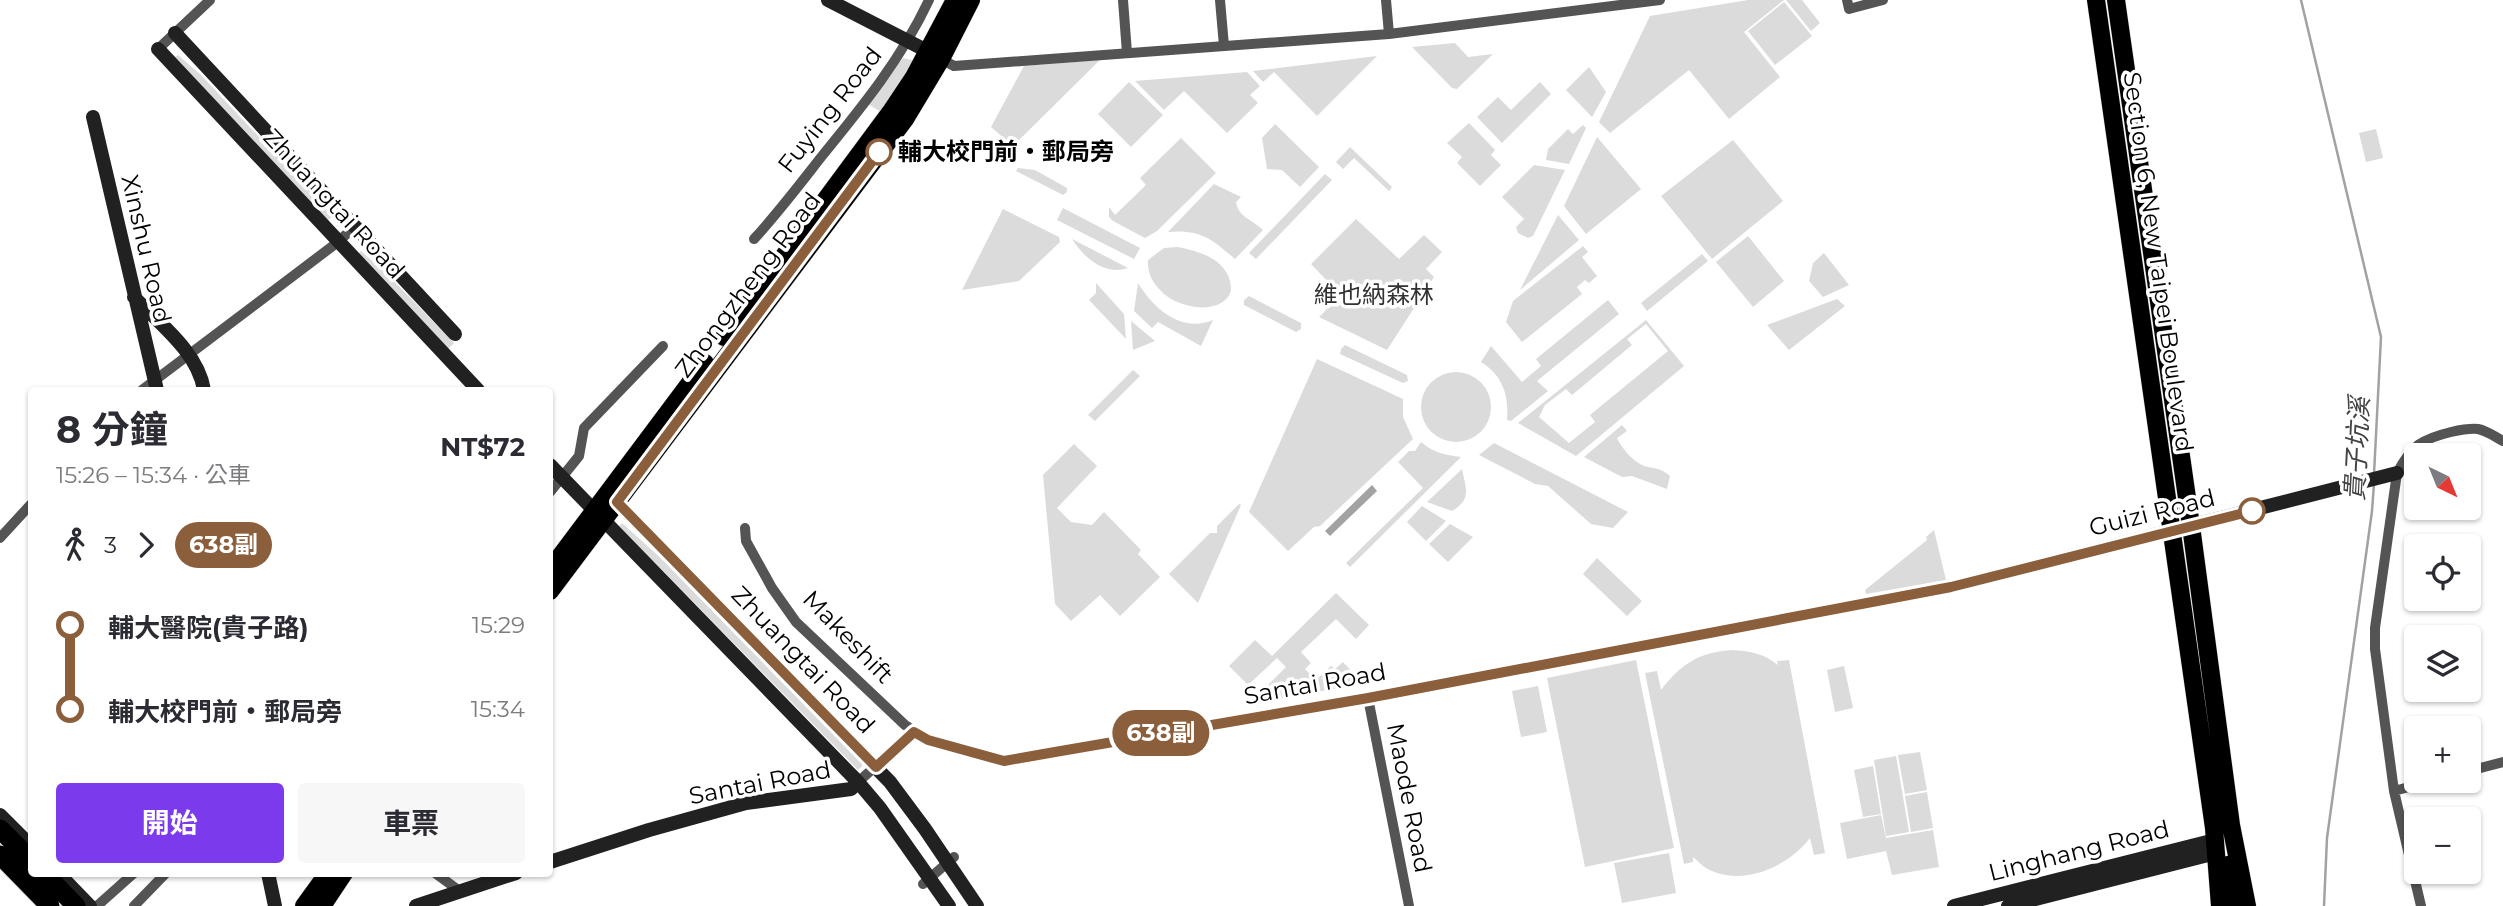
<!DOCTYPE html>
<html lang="zh-TW">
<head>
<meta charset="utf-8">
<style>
  :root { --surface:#fff; --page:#f7f7f7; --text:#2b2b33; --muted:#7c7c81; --accent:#7c3aed }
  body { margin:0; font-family:Montserrat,"Noto Sans TC",sans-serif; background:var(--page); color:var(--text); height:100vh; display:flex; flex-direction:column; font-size:26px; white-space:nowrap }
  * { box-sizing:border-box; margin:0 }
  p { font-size:23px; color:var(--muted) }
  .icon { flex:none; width:38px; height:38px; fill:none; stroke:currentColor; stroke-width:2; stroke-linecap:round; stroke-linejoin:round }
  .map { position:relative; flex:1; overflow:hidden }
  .drawer { position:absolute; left:28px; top:387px; width:525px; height:490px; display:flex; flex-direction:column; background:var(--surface); border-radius:7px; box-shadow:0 2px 5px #0004 }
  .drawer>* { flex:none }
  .badge { padding:0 14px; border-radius:23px; font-size:24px; line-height:46px }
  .needle { width:46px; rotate:137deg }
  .buttons { position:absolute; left:2404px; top:443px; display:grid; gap:14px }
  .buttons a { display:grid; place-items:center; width:77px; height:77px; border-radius:7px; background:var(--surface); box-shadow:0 2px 5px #0004; font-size:35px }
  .map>.badge { position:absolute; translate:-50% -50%; box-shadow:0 0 0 4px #fff }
  .legs { display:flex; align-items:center; gap:10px; height:77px; padding:0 28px; font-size:23px }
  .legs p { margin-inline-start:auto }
  .summary { display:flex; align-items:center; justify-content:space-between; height:119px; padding:0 28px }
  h1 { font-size:38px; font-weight:700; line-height:52px }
  .action { display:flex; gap:14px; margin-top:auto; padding:14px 28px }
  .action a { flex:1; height:80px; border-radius:7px; background:var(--accent); color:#fff; font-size:28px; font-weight:700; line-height:80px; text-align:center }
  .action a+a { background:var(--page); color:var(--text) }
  ul { padding:0 28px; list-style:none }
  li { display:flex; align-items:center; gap:24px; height:84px; font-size:26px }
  li i { display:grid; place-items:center; width:10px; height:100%; margin:0 9px; background:currentColor }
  li i::after { content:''; width:18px; height:18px; margin:-9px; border:5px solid; border-radius:50%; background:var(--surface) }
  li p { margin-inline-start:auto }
  li:first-child i { background:linear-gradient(#0000 50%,currentColor 0) }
  li:last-child i { background:linear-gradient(currentColor 50%,#0000 0) }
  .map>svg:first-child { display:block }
  .green { fill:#dbdbdb; fill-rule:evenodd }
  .water { fill:#a2a2a2 }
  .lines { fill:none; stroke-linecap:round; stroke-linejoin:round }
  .stream { stroke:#a2a2a2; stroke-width:2.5 }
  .primary-casing { stroke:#dbdbdb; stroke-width:19 }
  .highway-casing { stroke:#dbdbdb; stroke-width:21 }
  .street { stroke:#545454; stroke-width:10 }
  .secondary { stroke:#212121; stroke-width:14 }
  .primary { stroke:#000; stroke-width:18 }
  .highway { stroke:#000; stroke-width:19 }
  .rail { stroke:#000; stroke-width:2.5; stroke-dasharray:10 3.5 2 3.5; stroke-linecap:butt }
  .line-1-casing { stroke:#fff; stroke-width:16 }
  .line-1 { stroke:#8b5e3c; stroke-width:10 }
  .stop-1-dot { fill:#fff; stroke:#8b5e3c; stroke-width:3.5 }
  .labels { text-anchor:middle; stroke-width:7; stroke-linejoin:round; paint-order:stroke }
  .street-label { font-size:24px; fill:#000; stroke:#fff }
  .stop-label { font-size:24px; font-weight:bold; fill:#000; stroke:#fff; text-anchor:start }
  .park-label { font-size:24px; fill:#323232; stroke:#fff }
  .water-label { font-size:26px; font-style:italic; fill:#434343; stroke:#fff }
</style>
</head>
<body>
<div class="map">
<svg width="2503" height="906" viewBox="0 0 2503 906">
  <rect width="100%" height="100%" fill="#fff"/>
  <!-- green -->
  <path class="green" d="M1748 0H1784L1744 32 1780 77 1729 119 1689 70 1610 133 1599 122 1650 16Z
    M1786 0H1802L1820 23 1811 31Z
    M1784 2 1812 36 1775 65 1748 31Z
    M1455 43 1468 57 1493 54 1457 89 1452 88 1412 47Z
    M178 55 201 75 333 216 327 221 175 57Z
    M1377 56 1317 116 1274 72 1263 82 1253 71Z
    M903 58 916 61 881 112 868 104Z
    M1100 60 1013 146 991 127 1024 66Z
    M1589 67 1606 92 1592 117 1566 90Z
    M1247 72 1260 86 1250 95 1258 103 1227 133 1184 91 1164 110 1135 81Z
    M1129 82 1163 115 1131 147 1098 114Z
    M1540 82 1551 94 1502 143 1477 117 1498 97 1511 110Z
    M1469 123 1495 150 1491 155 1501 165 1480 186 1457 163 1462 157 1447 143Z
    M1275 124 1319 167 1300 187 1282 170 1267 169 1262 138Z
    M1583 125 1586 128 1569 164 1546 160 1548 149 1568 129 1573 134Z
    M2376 129 2383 158 2366 162 2359 133Z
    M1597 137 1641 189 1586 234 1564 206Z
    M1181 138 1216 173 1157 231 1145 238 1113 221 1109 217V207L1115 215 1146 185 1140 178Z
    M1733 140 1783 201 1712 259 1661 196Z
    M1350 147 1392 187 1389 191 1354 158 1343 169 1336 162Z
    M1534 165 1565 170 1533 236 1528 238 1518 233 1516 227 1524 219 1502 197Z
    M1018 168 1035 170 1067 188V192L1063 195 1016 171Z
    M1325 174 1332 180 1256 259 1249 253Z
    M1214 184 1241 197 1236 202C1238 217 1253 220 1263 230L1235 259C1212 239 1200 229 1168 232Z
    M1063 208 1140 248 1134 259 1057 220Z
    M1003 209 1059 237 1060 242 1019 281 962 290Z
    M1558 215 1579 240 1520 290Z
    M1356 219 1399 259 1424 235 1442 252 1426 269 1434 277 1387 350 1319 317 1334 302 1331 285 1311 264Z
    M1748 236 1784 281 1753 307 1716 262Z
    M1072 239 1128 268C1105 276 1084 258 1072 239Z
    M1583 246 1588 252 1582 257 1597 276 1589 283 1585 280 1577 287 1582 294 1522 342 1506 322 1513 301Z
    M1178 247C1198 251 1224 258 1230 281 1231 286 1232 292 1228 297 1214 315 1178 307 1163 293 1153 283 1147 274 1148 260L1164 248Z
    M361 251 388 275 454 343 448 349 358 254Z
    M1824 253 1849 285 1823 297 1809 281 1813 263Z
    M1702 254 1708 261 1647 311 1641 303Z
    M1096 283 1124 314 1126 339 1089 300 1096 293Z
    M1138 283C1154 309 1181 333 1213 320L1201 346 1158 322 1152 328 1134 311Z
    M1249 296 1301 323V329L1296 332 1244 305V300Z
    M1837 299 1845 306 1789 350 1767 325Z
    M1608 300 1619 314 1537 381 1548 391 1511 421 1507 420C1509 395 1503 376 1481 362L1491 346 1522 382 1541 366 1536 359Z
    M1646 320 1684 366 1576 456 1518 423ZM1646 324 1668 351 1590 415 1595 422 1569 443 1539 417 1545 405 1566 389 1572 395 1632 345 1627 339Z
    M1131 321 1155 341 1133 350Z
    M1345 345 1407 375 1408 381 1403 383 1340 354 1341 349Z
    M1317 359 1403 399V417L1413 439 1320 526 1314 527 1288 551 1249 512Z
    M1133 370 1140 376 1095 421 1088 415Z
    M1421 407a35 35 0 1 1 70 0a35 35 0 1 1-70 0Z
    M1622 425 1627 431 1617 438C1621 447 1631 459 1640 464 1651 470 1657 465 1670 476L1667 489 1632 476 1622 477 1584 457Z
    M1421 442C1434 453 1445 455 1461 457L1350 567 1346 563 1423 488 1398 462 1409 451H1415Z
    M1494 443 1628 512 1613 528 1591 524 1548 486 1535 484 1479 455Z
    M1074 444 1097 466 1057 508 1071 522 1092 525 1104 512 1141 550 1138 554 1160 577 1120 616 1100 595 1071 621 1055 604 1043 475Z
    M1462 469C1466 489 1472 499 1452 511L1427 502Z
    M1239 504 1241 505 1198 603 1169 574 1210 533H1217V526Z
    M1422 506 1446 521 1426 541 1407 522Z
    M622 523 664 561 863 765 858 770 619 526Z
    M1450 524 1473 537 1448 562 1429 544Z
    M1934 530 1946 580 1866 594 1865 590 1927 540 1926 537Z
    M1597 558 1642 601 1627 616 1583 574Z
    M1336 593 1369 625 1356 639 1336 619 1301 652 1311 663 1305 669 1316 680 1331 666 1335 669 1343 662 1359 679 1369 677 1370 682 1248 705 1286 667 1277 658 1248 685 1229 666 1255 640 1272 656Z
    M1731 650C1750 651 1763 653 1778 665L1777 661 1789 660 1825 853 1814 855 1810 838C1788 867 1741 888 1706 868 1701 865 1697 860 1693 857V862L1684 864 1645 673 1657 671 1661 690C1681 664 1698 653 1731 650Z
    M1636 660 1674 848 1585 867 1547 678Z
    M1844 666 1853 708 1835 712 1827 670Z
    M1538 686 1547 732 1521 737 1512 691Z
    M1920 752 1927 790 1905 794 1898 755Z
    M1896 756 1909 832 1886 836 1874 760Z
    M1873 766 1881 814 1863 817 1854 770Z
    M1927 792 1933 828 1911 832 1905 796Z
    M1881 815 1886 838 1933 830 1939 867 1892 875 1886 851 1847 859 1840 823Z
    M1669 853 1676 893 1622 903 1614 863Z"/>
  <!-- water -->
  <path class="water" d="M1372 485 1377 491 1330 536 1325 531Z"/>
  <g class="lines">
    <!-- stream -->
    <path class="stream" d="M2301 0 2381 337 2374 474
      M2324 906 2327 838 2372 511 2374 484"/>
    <defs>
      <path id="primary" d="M2096 0 2214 828 2220 906
        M2116 0 2191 526 2231 825 2247 906
        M724 337 892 110 914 77 955 0
        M550 570 705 363
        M550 591 905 119 941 59 971 0
        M2228 865 2234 906
        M304 906 328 873
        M322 906 344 873"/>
      <path id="highway" d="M0 829 32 861
        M0 855 50 906
        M44 873 76 906"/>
    </defs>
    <!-- primary casing -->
    <use href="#primary" class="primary-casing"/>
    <!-- highway casing -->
    <use href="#highway" class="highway-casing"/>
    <!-- street -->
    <path class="street" d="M1123 0 1127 53
      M1220 0 1224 46
      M1386 0 1389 34
      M1847 0 1849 9 1883 0
      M158 49 210 0
      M941 59 954 66 1389 34 1660 0
      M754 239C778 213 800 184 822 156 862 107 902 58 929 0
      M142 390 338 242 354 227
      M550 492 579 456 584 428 663 346
      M745 528 746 541 772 588 796 622 905 725 928 740 1004 761
      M0 538 32 503
      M1368 698 1409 906
      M2469 771 2503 762
      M858 782 914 732
      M2394 791 2435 780
      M435 873 461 892
      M923 884 954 857
      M97 906 134 873
      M134 906 166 873
      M2421 906 2394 791 2375 649V628L2397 473C2412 445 2422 439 2451 432 2460 430 2469 428 2478 429 2488 431 2495 437 2503 441"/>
    <!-- secondary -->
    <path class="secondary" d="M828 0 937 56
      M175 33 455 334
      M158 49 478 390
      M93 117 157 390
      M134 297C159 323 198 352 204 390
      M550 465 858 782 880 808 949 906
      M611 496 890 782 925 829 977 906
      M1004 761 1368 698 1951 587 2397 473
      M0 815 32 847
      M550 862 649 830 746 803 851 789 858 782
      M58 873 90 906
      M268 873 275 906
      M416 906 516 873
      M1954 906 2215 840
      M2008 906 2216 853"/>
    <!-- primary -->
    <use href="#primary" class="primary"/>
    <!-- highway -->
    <use href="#highway" class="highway"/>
    <!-- rail -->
    <path class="rail" d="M2103 0 2145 331 2231 906"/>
  </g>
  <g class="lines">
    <defs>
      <path id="line-1" d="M879 152 617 502 876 767 914 732 928 740 1004 761 1055 752 1368 698 1951 587 2252 511"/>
    </defs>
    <!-- line-1 casing -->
    <use href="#line-1" class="line-1-casing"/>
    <!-- line-1 -->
    <use href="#line-1" class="line-1"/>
  </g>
  <!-- markers -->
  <g class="stop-1-dot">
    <circle cx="879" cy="152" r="12"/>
    <circle cx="2252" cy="511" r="12"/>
  </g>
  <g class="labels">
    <!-- street labels -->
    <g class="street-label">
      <text transform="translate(830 110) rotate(-52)" y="8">Fuying Road</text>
      <text transform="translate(334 204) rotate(47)" y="8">Zhuangtai Road</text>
      <text transform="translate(146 249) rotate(77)" y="8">Xinshu Road</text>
      <text transform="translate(2158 262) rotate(82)" y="8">Section 6, New Taipei Boulevard</text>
      <text transform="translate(748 285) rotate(-53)" y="8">Zhongzheng Road</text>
      <text transform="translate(2152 513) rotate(-14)" y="8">Guizi Road</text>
      <text transform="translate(848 637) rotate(46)" y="8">Makeshift</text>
      <text transform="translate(803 660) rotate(46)" y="8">Zhuangtai Road</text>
      <text transform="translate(1315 684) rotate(-10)" y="8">Santai Road</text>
      <text transform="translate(760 783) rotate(-11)" y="8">Santai Road</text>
      <text transform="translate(1409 798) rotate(79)" y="8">Maode Road</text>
      <text transform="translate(2079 851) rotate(-14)" y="8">Linghang Road</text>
    </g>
    <!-- stop labels -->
    <g class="stop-label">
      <text x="898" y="160">輔大校門前・郵局旁</text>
    </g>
    <!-- park labels -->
    <g class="park-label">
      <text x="1374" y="303">維也納森林</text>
    </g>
    <!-- water labels -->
    <g class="water-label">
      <text transform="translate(2357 449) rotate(-87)" y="9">貴子坑溪</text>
    </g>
  </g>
</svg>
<div class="buttons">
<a><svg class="needle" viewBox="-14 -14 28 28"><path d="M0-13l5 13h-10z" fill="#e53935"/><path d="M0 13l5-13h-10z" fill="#7c7c81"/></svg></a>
<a><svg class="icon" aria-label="locate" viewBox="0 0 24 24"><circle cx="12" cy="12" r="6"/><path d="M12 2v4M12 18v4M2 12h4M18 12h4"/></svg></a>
<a><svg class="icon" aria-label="layers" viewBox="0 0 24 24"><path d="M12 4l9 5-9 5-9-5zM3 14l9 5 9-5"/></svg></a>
<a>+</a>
<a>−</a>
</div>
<b class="badge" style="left:1161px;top:733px;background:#8b5e3c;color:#fff">638副</b>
<section class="drawer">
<div class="summary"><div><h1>8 分鐘</h1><p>15:26 – 15:34 · 公車</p></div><b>NT$72</b></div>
<div class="legs"><svg class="icon" aria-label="walk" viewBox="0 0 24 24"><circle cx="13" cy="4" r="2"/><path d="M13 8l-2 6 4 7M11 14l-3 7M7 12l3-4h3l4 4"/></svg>3<svg class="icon" aria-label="forward" viewBox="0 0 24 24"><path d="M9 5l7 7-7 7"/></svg><b class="badge" style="background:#8b5e3c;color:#fff">638副</b></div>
<ul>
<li><i style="color:#8b5e3c"></i><b>輔大醫院(貴子路)</b><p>15:29</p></li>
<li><i style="color:#8b5e3c"></i><b>輔大校門前・郵局旁</b><p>15:34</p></li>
</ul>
<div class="action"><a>開始</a><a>車票</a></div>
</section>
</div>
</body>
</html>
